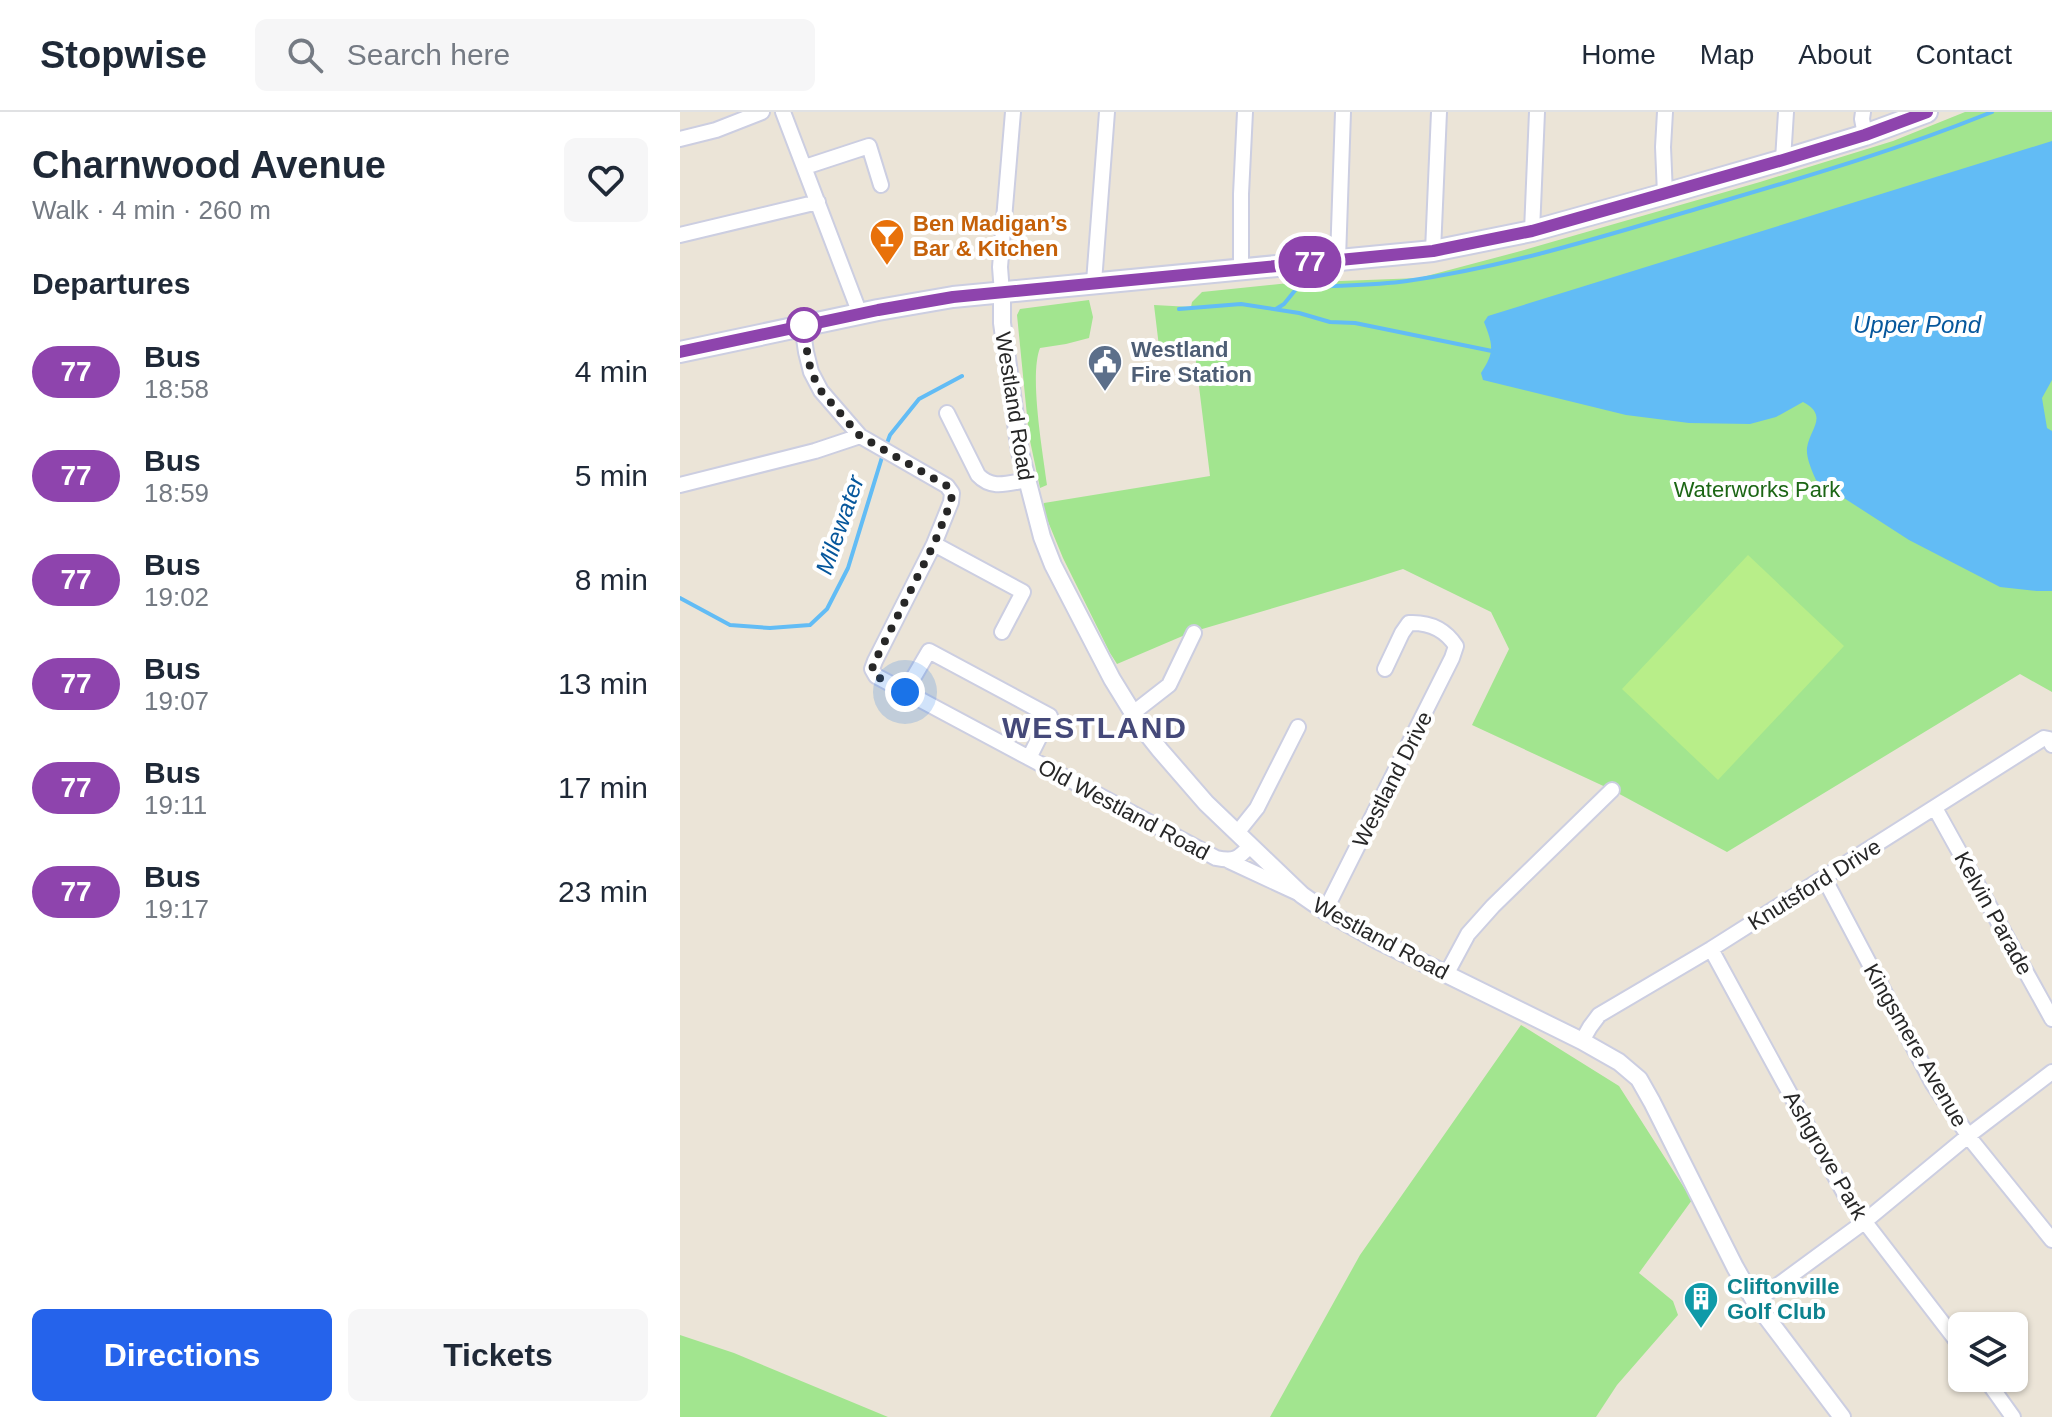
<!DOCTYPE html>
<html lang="en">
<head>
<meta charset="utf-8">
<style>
  :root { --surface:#fff; --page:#f6f6f7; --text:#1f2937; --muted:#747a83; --line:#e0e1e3; --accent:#2563eb }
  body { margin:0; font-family:Arial,sans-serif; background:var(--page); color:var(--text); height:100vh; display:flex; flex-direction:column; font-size:30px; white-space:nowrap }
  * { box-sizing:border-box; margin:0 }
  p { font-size:26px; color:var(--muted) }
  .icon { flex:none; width:44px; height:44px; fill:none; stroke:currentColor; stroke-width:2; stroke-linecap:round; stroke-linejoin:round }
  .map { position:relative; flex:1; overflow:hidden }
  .drawer { display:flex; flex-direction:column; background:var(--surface); width:680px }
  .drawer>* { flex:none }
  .badge { padding:0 16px; border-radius:26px; font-size:28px; line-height:52px }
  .tools { position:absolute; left:1268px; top:1200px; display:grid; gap:16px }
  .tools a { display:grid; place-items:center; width:80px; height:80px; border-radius:12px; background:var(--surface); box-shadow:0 2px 6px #0004; font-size:40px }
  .you { position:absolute; width:40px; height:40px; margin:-20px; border:6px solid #fff; border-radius:50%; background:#1a73e8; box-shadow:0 0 0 12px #1a73e833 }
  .map>.badge { position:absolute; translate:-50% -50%; box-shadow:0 0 0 4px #fff }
  h2 { padding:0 32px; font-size:30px; line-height:72px }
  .round { display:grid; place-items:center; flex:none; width:84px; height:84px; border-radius:12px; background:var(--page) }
  .headline { display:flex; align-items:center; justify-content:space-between; height:136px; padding:0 32px }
  h1 { font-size:38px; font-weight:700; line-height:60px }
  .primary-button { display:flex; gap:16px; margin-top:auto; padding:16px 32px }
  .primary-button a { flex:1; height:92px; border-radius:12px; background:var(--accent); color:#fff; font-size:32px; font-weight:700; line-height:92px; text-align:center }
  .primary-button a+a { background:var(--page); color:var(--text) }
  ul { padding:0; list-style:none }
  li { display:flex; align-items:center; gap:24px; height:104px; padding:0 32px }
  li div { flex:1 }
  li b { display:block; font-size:30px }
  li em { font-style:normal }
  li .badge { min-width:88px; font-weight:700; text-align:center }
  header { display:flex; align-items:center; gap:48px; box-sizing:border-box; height:112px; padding:0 40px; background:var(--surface); border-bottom:2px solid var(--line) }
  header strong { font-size:38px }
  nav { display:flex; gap:44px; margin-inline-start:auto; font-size:28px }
  .search { width:560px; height:72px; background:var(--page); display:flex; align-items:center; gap:20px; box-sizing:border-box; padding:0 28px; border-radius:12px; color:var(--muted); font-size:30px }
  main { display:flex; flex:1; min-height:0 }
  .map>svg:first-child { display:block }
  .green { fill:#a2e58f }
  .pitch { fill:#b8ee89 }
  .water { fill:#62bcf5 }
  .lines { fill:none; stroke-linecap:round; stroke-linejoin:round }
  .stream { stroke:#62bcf5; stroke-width:4 }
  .minor-casing { stroke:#cccee1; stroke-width:18 }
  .tertiary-casing { stroke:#cccee1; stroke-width:20 }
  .secondary-casing { stroke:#cccee1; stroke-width:24 }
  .minor { stroke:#fff; stroke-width:14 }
  .tertiary { stroke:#fff; stroke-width:16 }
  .secondary { stroke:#fff; stroke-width:20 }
  .line-casing { stroke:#fff; stroke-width:18 }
  .line { stroke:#8e44ad; stroke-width:12 }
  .walk { stroke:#272727; stroke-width:8; stroke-dasharray:0 14.4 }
  .stop-dot { fill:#fff; stroke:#8e44ad; stroke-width:4 }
  .labels { text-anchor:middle; stroke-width:8; stroke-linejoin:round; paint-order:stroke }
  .food-label { font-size:22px; font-weight:bold; fill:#c56008; stroke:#fff; text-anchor:start }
  .service-label { font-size:22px; font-weight:bold; fill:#4e5e75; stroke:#fff; text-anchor:start }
  .street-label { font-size:22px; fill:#272727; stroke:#fff }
  .park-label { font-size:22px; fill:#1c6615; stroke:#fff }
  .culture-label { font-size:22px; font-weight:bold; fill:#0d838f; stroke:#fff; text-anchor:start }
  .water-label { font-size:24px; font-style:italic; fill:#06579c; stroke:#fff }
  .district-label { font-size:30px; font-weight:bold; letter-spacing:2px; fill:#454979; stroke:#fff }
</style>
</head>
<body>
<header>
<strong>Stopwise</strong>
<div class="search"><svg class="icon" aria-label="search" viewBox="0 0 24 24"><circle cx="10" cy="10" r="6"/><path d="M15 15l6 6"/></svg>Search here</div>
<nav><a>Home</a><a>Map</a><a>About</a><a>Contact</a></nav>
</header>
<main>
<section class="drawer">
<div class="headline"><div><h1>Charnwood Avenue</h1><p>Walk · 4 min · 260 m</p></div><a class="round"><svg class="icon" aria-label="heart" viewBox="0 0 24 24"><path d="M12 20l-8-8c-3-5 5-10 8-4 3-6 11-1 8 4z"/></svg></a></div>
<h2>Departures</h2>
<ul>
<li><span class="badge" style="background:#8e44ad;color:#fff">77</span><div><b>Bus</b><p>18:58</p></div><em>4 min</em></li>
<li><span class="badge" style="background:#8e44ad;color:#fff">77</span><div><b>Bus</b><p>18:59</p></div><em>5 min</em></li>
<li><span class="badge" style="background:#8e44ad;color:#fff">77</span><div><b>Bus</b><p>19:02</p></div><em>8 min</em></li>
<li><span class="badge" style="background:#8e44ad;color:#fff">77</span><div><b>Bus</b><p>19:07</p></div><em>13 min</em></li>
<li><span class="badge" style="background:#8e44ad;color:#fff">77</span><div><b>Bus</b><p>19:11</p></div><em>17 min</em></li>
<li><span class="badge" style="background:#8e44ad;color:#fff">77</span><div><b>Bus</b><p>19:17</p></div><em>23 min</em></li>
</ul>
<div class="primary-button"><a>Directions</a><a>Tickets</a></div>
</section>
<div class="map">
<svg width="1372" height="1305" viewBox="0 0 1372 1305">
  <rect width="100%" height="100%" fill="#ebe4d7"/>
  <!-- green -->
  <path class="green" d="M1285 0H1372V580L1340 562 1047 740 932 678 792 613 829 537 811 500 723 457 685 469 512 520 437 552 430 541 383 446 362 395 364 391 530 364 515 242 480 243 474 193 511 195 512 190 522 180 609 171 739 166 837 140 1080 70 1213 29Z
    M409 188 413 205 409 226 386 232 360 236C349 264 363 341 367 373L360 376 349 324 337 203 340 197Z
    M841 913 939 974 1012 1088 959 1161 993 1189 998 1203 937 1273 916 1305H590L680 1143Z
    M0 1223 54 1241 208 1305H0Z"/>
  <!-- pitch -->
  <path class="pitch" d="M1068 443 1164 534 1038 668 942 577Z"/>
  <!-- water -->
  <path class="water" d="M1372 29V268L1362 286 1367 316 1372 319V479H1357L1320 475 1229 428 1136 368C1132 359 1126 346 1127 336 1130 316 1149 304 1123 290L1096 305 1070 312 1009 311 946 303 803 268 801 261C815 240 813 233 804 210L808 204Z"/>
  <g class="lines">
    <!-- stream -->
    <path class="stream" d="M499 197 561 192 619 201 650 210 675 211 812 239
      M596 197 604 192 617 176C653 173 691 174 727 169 833 154 937 120 1040 90 1132 63 1223 36 1312 0
      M206 334 210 323 239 287 282 264
      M0 486 50 513 90 516 130 513 147 497 168 456 203 342"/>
    <defs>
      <path id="minor" d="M103 0 180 202
        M1183 0 1182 7 1185 23
        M0 27 36 18 82 0
        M1103 48 1106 0
        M125 55 189 34 201 73
        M985 82 983 35 985 0
        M852 119 857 0
        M0 123 138 90
        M753 139 759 0
        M658 147 663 0
        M561 158V82L565 0
        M414 170 427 0
        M322 181 320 155 333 0
        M122 213 126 240 131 260 141 279 180 324 267 374 272 381 271 390 254 432 195 549 192 557 196 564 536 746C554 750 558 747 570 734
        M267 301 298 363C312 378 328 371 347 368
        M0 373 135 339 180 324
        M254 432 343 480 322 520
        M225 580 249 539 370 604 349 646
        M453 601 489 573 514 521
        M1255 696 1372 907
        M557 721 577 696 618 615
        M549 749 618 781
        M1144 766 1253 972 1292 1029 1372 1128
        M645 799 772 546 776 534C765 517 749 510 729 511L722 521 705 557
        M1031 837 1168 1088 1282 1236
        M767 861 788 822 813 794 932 678
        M902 929 910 915 919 903 1031 837 1364 626 1369 627 1372 633
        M1075 1190 1184 1110 1288 1024 1372 960
        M1305 1266 1333 1305"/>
      <path id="tertiary" d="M322 181V211L340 340 362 425 373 453 432 567 461 614 480 638 526 691 622 783 645 799 697 828 902 929 939 950 959 967 972 990 1055 1155 1075 1190 1162 1305"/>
      <path id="secondary" d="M0 240 198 198 273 185 753 139 852 119 985 82 1103 48 1185 23 1247 0"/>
    </defs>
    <!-- minor casing -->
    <use href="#minor" class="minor-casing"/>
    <!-- tertiary casing -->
    <use href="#tertiary" class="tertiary-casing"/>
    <!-- secondary casing -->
    <use href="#secondary" class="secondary-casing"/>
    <!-- minor -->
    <use href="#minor" class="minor"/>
    <!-- tertiary -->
    <use href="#tertiary" class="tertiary"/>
    <!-- secondary -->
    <use href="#secondary" class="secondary"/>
  </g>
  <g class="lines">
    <defs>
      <path id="line" d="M0 240 198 198 273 185 753 139 852 119 958 89 1103 48 1185 23 1247 0"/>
    </defs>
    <!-- line casing -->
    <use href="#line" class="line-casing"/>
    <!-- line -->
    <use href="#line" class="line"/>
    <!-- walk -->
    <path class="walk" d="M124 213H122L131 260 141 279 180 324 267 374 272 381 271 390 254 432 195 549 192 557 196 564 225 580"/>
  </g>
  <!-- icons -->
  <defs>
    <symbol id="bar-pin" viewBox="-11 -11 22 30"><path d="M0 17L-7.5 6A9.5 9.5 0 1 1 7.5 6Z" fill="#e8710a" stroke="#fff"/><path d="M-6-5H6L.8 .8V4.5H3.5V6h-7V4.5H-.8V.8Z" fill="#fff"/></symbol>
    <symbol id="civic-pin" viewBox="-11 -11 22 30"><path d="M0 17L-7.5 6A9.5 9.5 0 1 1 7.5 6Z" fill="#5c6f8a" stroke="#fff"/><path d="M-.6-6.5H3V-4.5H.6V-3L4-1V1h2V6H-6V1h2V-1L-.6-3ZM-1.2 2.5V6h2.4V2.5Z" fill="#fff"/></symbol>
    <symbol id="building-pin" viewBox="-11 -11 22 30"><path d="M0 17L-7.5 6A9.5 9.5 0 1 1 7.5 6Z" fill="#0f9aa8" stroke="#fff"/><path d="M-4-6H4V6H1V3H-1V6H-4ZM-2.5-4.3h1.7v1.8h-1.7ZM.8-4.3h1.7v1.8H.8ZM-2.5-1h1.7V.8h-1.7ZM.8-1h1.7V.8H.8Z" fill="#fff"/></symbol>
  </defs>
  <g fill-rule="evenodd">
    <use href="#bar-pin" x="187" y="104" width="40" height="54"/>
    <use href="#civic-pin" x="405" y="230" width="40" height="54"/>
    <use href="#building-pin" x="1001" y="1167" width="40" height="54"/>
  </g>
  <!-- markers -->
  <circle class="stop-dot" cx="124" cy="213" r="16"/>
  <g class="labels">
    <!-- food labels -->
    <g class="food-label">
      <text x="233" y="119">Ben Madigan’s<tspan x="233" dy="25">Bar &amp; Kitchen</tspan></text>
    </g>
    <!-- service labels -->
    <g class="service-label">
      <text x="451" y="245">Westland<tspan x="451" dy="25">Fire Station</tspan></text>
    </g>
    <!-- street labels -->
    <g class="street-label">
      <text transform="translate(335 294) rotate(81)" y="8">Westland Road</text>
      <text transform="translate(712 667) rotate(-63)" y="8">Westland Drive</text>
      <text transform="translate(444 697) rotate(28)" y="8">Old Westland Road</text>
      <text transform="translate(1134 772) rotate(-32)" y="8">Knutsford Drive</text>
      <text transform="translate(1314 801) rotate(61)" y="8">Kelvin Parade</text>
      <text transform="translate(701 826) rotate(28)" y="8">Westland Road</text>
      <text transform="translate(1236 933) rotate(60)" y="8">Kingsmere Avenue</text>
      <text transform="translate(1146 1043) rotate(60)" y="8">Ashgrove Park</text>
    </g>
    <!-- park labels -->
    <g class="park-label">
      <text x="1077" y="385">Waterworks Park</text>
    </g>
    <!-- culture labels -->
    <g class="culture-label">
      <text x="1047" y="1182">Cliftonville<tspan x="1047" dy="25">Golf Club</tspan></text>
    </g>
    <!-- water labels -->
    <g class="water-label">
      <text x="1237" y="221">Upper Pond</text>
      <text transform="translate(160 413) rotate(-71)" y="8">Milewater</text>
    </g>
    <!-- district labels -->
    <g class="district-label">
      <text x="415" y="626">WESTLAND</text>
    </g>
  </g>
</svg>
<div class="tools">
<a><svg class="icon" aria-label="layers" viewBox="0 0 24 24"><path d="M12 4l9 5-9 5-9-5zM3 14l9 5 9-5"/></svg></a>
</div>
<div class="you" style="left:225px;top:580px"></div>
<b class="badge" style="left:630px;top:150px;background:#8e44ad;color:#fff">77</b>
</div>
</main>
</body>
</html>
